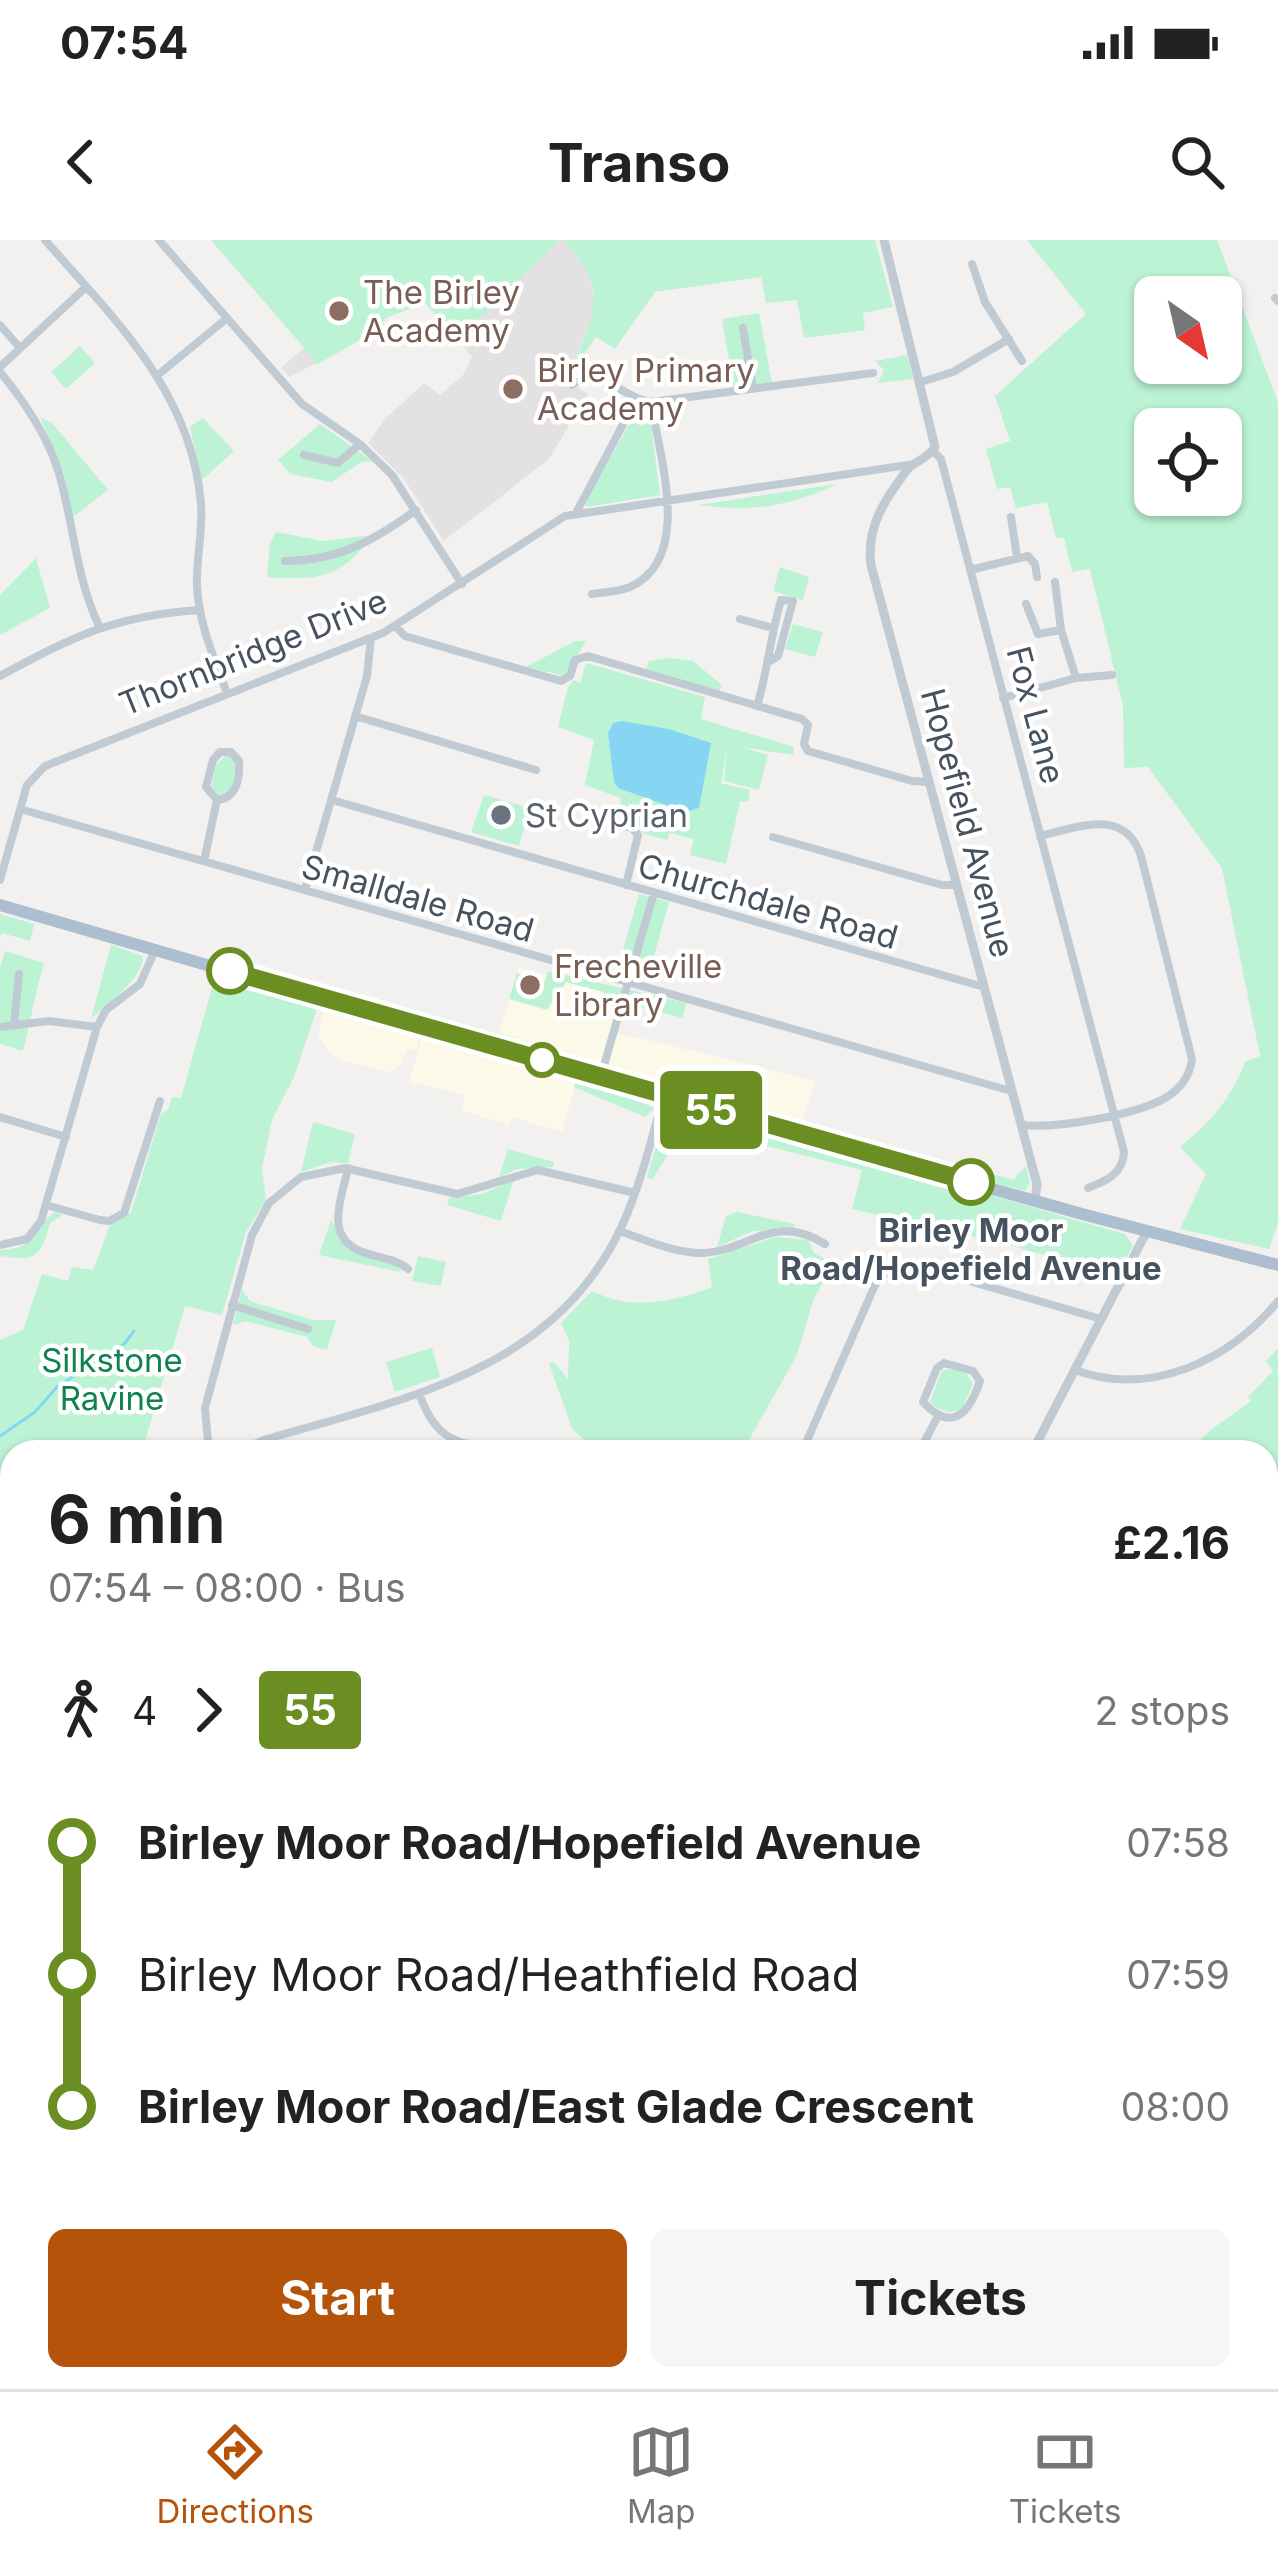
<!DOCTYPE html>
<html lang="en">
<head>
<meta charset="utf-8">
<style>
  :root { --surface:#fff; --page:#f6f6f6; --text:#222; --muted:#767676; --line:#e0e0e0; --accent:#b45309 }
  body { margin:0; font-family:Inter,sans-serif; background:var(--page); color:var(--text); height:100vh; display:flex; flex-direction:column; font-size:45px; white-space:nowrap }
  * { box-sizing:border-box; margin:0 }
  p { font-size:39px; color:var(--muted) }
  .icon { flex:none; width:66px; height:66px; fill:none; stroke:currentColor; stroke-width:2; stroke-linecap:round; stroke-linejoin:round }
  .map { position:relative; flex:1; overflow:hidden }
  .sheet { position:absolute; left:0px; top:1200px; width:1278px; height:951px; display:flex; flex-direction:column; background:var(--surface); border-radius:36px 36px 0 0; box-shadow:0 3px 9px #0004 }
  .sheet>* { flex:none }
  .badge { padding:0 24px; border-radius:9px; font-size:42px; line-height:78px }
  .needle { width:78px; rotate:146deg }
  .buttons { position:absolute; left:1134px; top:36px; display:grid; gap:24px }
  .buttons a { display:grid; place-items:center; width:108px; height:108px; border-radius:18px; background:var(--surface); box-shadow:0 3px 9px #0004; font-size:60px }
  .map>.badge { position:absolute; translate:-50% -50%; box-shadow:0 0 0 6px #fff }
  .legs { display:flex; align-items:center; gap:18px; height:132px; padding:0 48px; font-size:39px }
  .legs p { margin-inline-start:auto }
  .head { display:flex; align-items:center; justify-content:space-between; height:204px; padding:0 48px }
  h1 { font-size:66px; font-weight:700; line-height:90px }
  .primary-button { display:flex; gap:24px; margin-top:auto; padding:24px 48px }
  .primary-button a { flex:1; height:138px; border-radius:18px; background:var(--accent); color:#fff; font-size:48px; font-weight:700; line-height:138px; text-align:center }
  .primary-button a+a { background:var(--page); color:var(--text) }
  ul { padding:0 48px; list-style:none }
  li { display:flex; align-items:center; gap:42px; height:132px; font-size:45px }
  li i { display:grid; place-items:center; width:18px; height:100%; margin:0 15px; background:currentColor }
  li i::after { content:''; width:30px; height:30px; margin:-15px; border:9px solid; border-radius:50%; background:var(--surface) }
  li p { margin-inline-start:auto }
  li:first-child i { background:linear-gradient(#0000 50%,currentColor 0) }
  li:last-child i { background:linear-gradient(currentColor 50%,#0000 0) }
  .status { display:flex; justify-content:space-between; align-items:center; height:84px; padding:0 60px; background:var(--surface); direction:ltr }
  .status svg { height:33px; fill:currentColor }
  header { display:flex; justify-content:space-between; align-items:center; height:156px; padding:0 48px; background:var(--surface); font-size:54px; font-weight:700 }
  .tab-bar { display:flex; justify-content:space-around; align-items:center; height:168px; border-top:3px solid var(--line); background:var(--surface); font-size:33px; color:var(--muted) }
  .tab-bar a { display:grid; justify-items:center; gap:6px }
  .tab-bar .current { color:var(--accent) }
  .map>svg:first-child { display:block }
  .commercial { fill:#fdf9e9 }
  .education { fill:#e4e1e2 }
  .green { fill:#bcf3d4; fill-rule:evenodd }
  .water { fill:#86d6f3 }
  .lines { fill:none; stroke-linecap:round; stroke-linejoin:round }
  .stream { stroke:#86d6f3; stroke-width:3 }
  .trunk-casing { stroke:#708aae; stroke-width:15 }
  .minor { stroke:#c0cad3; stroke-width:8 }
  .tertiary { stroke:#c0cad3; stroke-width:9 }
  .secondary { stroke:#c2ccda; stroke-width:10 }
  .primary { stroke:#aebed1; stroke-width:12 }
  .trunk { stroke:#9aaeca; stroke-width:12 }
  .line-1-casing { stroke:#fff; stroke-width:27 }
  .line-1 { stroke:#6b8e23; stroke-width:18 }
  .education-dot { fill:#8d6e63; stroke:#fff; stroke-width:4.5 }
  .worship-dot { fill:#6b7280; stroke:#fff; stroke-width:4.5 }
  .stop-1-dot { fill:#fff; stroke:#6b8e23; stroke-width:6 }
  .labels { text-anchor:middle; stroke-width:9; stroke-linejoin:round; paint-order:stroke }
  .education-label { font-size:33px; fill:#785e54; stroke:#fff; text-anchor:start }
  .street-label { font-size:33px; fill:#47525f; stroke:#fff }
  .worship-label { font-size:33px; fill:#5b616d; stroke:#fff; text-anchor:start }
  .stop-label { font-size:33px; font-weight:bold; fill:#47525f; stroke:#fff }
  .park-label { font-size:33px; fill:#108250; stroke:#fff }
</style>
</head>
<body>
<div class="status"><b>07:54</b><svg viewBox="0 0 49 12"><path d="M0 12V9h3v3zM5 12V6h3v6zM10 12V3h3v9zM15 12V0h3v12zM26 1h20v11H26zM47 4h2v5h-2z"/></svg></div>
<header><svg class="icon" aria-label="back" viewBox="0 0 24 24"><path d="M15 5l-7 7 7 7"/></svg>Transo<svg class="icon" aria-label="search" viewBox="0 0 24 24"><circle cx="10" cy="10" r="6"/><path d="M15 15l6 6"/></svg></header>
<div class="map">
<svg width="1278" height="2149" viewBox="0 0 1278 2149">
  <rect width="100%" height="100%" fill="#f3f0f0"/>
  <!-- commercial -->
  <path class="commercial" d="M519 727 603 752 617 777 615 792 815 841 804 875 813 897 577 838 562 892 512 877 509 885 461 870 465 855 409 842 428 779 497 797Z
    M326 764 421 790 416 811 407 809 400 826 389 832 340 820 329 812 318 796Z"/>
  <!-- education -->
  <path class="education" d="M211 0H563L587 24 596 69 566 140 588 154 549 219 444 301 404 239 368 203 385 179 424 143 440 155 463 135 472 117 458 99 425 63 385 78 383 87 290 137 281 128 305 107Z"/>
  <!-- green -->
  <path class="green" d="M211 0H560L458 99 426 63 385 78 383 87 318 124Z
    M563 0H875L893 67 863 73 865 90 804 98 797 60 766 63 761 37 655 52 615 109 596 97 566 141C590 82 615 52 563 0Z
    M1027 0H1217L1278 162V983L1269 1009 1180 989 1206 934 1180 907C1211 882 1231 859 1245 822L1260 816 1222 628 1148 527 1124 528 1123 466 1090 329 1072 332 1064 298H1056L1047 262 1016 268 1010 247 997 249 986 209 1010 201 995 156 1086 74ZM1155 57H1221V123H1155ZM1155 189H1221V255H1155Z
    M759 73 772 143 734 149 722 79Z
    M80 106 95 123 66 149 51 132Z
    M907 115 913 139 878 143 884 130 875 121Z
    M640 166 649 168 660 255 586 267 585 261Z
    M40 177 52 183 108 250 73 277 63 231Z
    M203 178 234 211 202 240 190 187Z
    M320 184 372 221 361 222 332 242 290 234 278 220Z
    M837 244C789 267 751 272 698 265Z
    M276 292 323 301 372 295C344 338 315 341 267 337L270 303Z
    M36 318 50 368 0 395V355Z
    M780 327 809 337 803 360 773 351Z
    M793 384 823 392 815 417 785 409Z
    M575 401H586L565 436 526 427Z
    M671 418 693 421 722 445 718 452 646 430 649 421Z
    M586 423 705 457 701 479 794 507 793 515 742 507 768 515 759 550 724 541 727 507 721 543 750 550 748 562 740 561 726 624 690 615 694 599 670 593 667 600 643 593 634 573 620 569 621 558 585 545 594 500 558 487 568 447 574 440 580 443Z
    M226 515 232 516 237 523 231 551 220 557 211 548 216 525Z
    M484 555 530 568 519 606 471 592Z
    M639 654 669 662 647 741 617 732Z
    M0 674 34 684 30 701 2 693 0 698Z
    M111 705 143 716C143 739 108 763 91 779Z
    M5 711 44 723C35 753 31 781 23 811L0 804V728Z
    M548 731 686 763 683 778 620 762 617 777 603 752 566 742 547 770 509 759 517 733 521 734 517 748 540 755Z
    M216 734 319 763 294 837 272 880 262 928 266 960 246 992 222 1075 185 1066 145 1201 202 1212H12V1413L0 1417V1100L23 1090 42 1034 68 1041 72 1027 93 1030 110 985 131 972 161 874 168 870 172 857 181 858Z
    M399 765 530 802 528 806H512L396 771Z
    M577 838 655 868 645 877 574 847Z
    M666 872C821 899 973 952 1125 994L1133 1005 1118 1036 994 1001 852 969 862 930 704 890 679 897 652 940 647 937Z
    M313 882 355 894 348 923 331 922 301 932Z
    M508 909 554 922 553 927 517 929 499 937Z
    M1026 926 1030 943 1025 951 975 938 978 930 1013 940Z
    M514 939 501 981 447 965 449 958 483 954Z
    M56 972 63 975 50 983C41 1019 35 1021 0 1016V1010C41 1009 32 984 56 972Z
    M737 972 795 984 793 989 753 991 717 1007 726 976Z
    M331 980 349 1010 397 1025 401 1032 319 1015Z
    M776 997 808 1000 814 1013 834 1024 814 1058 797 1115 742 1212H598L572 1189 549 1123 554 1122 568 1139 569 1101 561 1083 592 1051C631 1071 674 1062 712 1047L708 1019Z
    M418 1016 446 1022 441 1046 412 1041Z
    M242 1049 250 1061 313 1080H336L327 1110 313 1106 307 1097 245 1081 233 1085Z
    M432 1108 440 1137 395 1152 386 1122Z
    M1278 1108V1748L1266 1751V1212H1190L1209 1191 1251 1161 1248 1157 1273 1131 1266 1121Z
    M953 1129 966 1133 973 1144 962 1169C950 1175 938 1170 930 1162L942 1130Z
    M0 1514 12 1540V2110L0 2104Z
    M1278 1758V2149H809L804 2139H1266V1760Z
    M0 2122 12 2128V2139H32L51 2149H0Z
    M65 2139H289L286 2149H84Z
    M663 2139H761L744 2149H653Z"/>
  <!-- water -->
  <path class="water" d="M622 481 669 489 711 503 699 568 686 572 618 548 614 542 608 493 613 483Z"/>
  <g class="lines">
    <!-- stream -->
    <path class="stream" d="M0 1196 35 1172 57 1147 124 1104 134 1091
      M1266 1313 1278 1298
      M163 2149 171 2139"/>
    <defs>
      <path id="trunk" d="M0 2114 12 2120
        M47 2139 66 2149"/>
    </defs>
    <!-- trunk casing -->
    <use href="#trunk" class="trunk-casing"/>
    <!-- minor -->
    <path class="minor" d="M45 0C115 80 192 152 201 264 203 292 196 319 197 347 199 384 214 418 227 453
      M159 0 302 164 360 204 392 235 462 344
      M972 24 985 62 1022 121
      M1275 58 1278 61
      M0 85 20 108
      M743 88 753 149
      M0 127 86 47
      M0 132C24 161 46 193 58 230 74 283 75 335 99 386
      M159 134 226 79
      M921 142 953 132 1009 99
      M572 145C593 130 616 148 637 158
      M651 162 873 133
      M933 211 941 219 1124 912C1123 934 1106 941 1088 948
      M304 215 338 223 360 204
      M576 273 637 158 651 162C659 215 694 319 630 347 618 352 604 352 592 354
      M1011 277 1017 317
      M285 321C338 321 375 300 416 270
      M970 330 1028 316 1035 324 1037 337
      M1055 342 1061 390 1076 438
      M1026 364 1038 394 1061 390
      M740 379 773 388
      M395 386 405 396 561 441 570 436 575 420 588 416 802 479 808 485 804 504 808 511 912 541 929 542
      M0 436C74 396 114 376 199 370
      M1003 458 1076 438 1112 435
      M757 466C768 429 770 398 781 360L793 361 778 416 770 421
      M355 476 536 530
      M332 560 984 747
      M20 569 1011 851
      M613 587H631L638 595 626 645
      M773 597 942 645H956
      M204 621 217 560C237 558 240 538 239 521L231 512H220L213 520 206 547 217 560
      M0 640 27 545 45 526 383 393 565 276 908 225
      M305 650 367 436 371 398
      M14 785 19 734
      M0 787 49 781 97 787
      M600 839 654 653
      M0 877 66 897
      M1021 885C1056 889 1137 875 1167 857 1181 848 1190 835 1192 819L1141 616C1125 567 1079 587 1040 596
      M348 928C340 965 322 1003 372 1015 385 1019 398 1020 408 1029
      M46 965 100 980 109 981 124 973 160 861
      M619 991C646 1000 676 1014 704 1013 750 1010 774 972 825 1004
      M0 1005 27 999 41 981 97 787 106 770 140 744 155 710
      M232 1065 308 1089
      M944 1123 973 1131 980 1141C969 1174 952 1193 923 1162L937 1128Z
      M1075 1130C1151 1158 1230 1120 1278 1061
      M419 1153C438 1209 465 1203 518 1212
      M806 1204 823 1212
      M209 1212 205 1168 252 995 269 963 301 937 345 928 457 954 538 930 635 953
      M239 1212 261 1201C401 1159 551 1134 621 988 640 947 651 901 663 857
      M802 1212 875 1045C886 1028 902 1023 921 1027L1101 1079
      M919 1212 938 1176
      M0 1422 12 1418
      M0 1508 12 1526
      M0 1834H12
      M0 1903 12 1875
      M0 1957 12 1963
      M315 2139 321 2149
      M401 2139 408 2149
      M524 2139 529 2149"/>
    <!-- tertiary -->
    <path class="tertiary" d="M884 0 935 207C927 220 914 221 907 230 885 259 866 287 871 325L1037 944 1035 961
      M1032 1212 1147 991"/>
    <!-- secondary -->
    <path class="secondary" d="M1266 1758 1278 1756
      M351 2149 365 2139"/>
    <!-- primary -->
    <path class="primary" d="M0 665 663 857 1082 974 1278 1025"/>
    <!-- trunk -->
    <use href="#trunk" class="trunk"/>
  </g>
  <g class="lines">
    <defs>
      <path id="line-1" d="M230 731 971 942"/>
    </defs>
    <!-- line-1 casing -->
    <use href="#line-1" class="line-1-casing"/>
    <!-- line-1 -->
    <use href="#line-1" class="line-1"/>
  </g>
  <!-- markers -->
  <g class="education-dot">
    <circle cx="339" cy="71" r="12"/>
    <circle cx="513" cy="149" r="12"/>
    <circle cx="530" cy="745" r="12"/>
  </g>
  <circle class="worship-dot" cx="501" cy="575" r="12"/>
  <g class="stop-1-dot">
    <circle cx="230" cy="731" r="21"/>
    <circle cx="542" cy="820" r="15"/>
    <circle cx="971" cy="942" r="21"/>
  </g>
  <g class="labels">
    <!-- education labels -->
    <g class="education-label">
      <text x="363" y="64">The Birley<tspan x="363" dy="38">Academy</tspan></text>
      <text x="537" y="142">Birley Primary<tspan x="537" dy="38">Academy</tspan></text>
      <text x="554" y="738">Frecheville<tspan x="554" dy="38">Library</tspan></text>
    </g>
    <!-- street labels -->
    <g class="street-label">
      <text transform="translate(253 412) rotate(-22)" y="12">Thornbridge Drive</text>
      <text transform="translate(1036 475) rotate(75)" y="12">Fox Lane</text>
      <text transform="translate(968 583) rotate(75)" y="12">Hopefield Avenue</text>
      <text transform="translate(418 658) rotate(16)" y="12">Smalldale Road</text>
      <text transform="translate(768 661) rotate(16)" y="12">Churchdale Road</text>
    </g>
    <!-- worship labels -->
    <g class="worship-label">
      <text x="525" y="587">St Cyprian</text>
    </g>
    <!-- stop labels -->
    <g class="stop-label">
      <text x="971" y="1002">Birley Moor<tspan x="971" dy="38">Road/Hopefield Avenue</tspan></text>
    </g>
    <!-- park labels -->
    <g class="park-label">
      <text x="112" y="1132">Silkstone<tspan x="112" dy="38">Ravine</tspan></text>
    </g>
  </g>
</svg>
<div class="buttons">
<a><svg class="needle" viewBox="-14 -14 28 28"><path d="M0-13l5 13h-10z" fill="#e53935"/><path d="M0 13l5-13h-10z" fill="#767676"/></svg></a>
<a><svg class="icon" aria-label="locate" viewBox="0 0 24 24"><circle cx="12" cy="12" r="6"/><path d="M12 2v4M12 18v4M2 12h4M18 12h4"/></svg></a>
</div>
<b class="badge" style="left:711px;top:870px;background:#6b8e23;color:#fff">55</b>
<section class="sheet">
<div class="head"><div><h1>6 min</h1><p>07:54 – 08:00 · Bus</p></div><b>£2.16</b></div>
<div class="legs"><svg class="icon" aria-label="walk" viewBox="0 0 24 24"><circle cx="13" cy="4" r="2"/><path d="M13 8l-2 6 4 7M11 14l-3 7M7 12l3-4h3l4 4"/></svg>4<svg class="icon" aria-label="forward" viewBox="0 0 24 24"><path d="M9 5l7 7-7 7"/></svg><b class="badge" style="background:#6b8e23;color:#fff">55</b><p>2 stops</p></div>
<ul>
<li><i style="color:#6b8e23"></i><b>Birley Moor Road/Hopefield Avenue</b><p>07:58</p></li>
<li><i style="color:#6b8e23"></i><span>Birley Moor Road/Heathfield Road</span><p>07:59</p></li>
<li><i style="color:#6b8e23"></i><b>Birley Moor Road/East Glade Crescent</b><p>08:00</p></li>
</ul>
<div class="primary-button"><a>Start</a><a>Tickets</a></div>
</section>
</div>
<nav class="tab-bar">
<a class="current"><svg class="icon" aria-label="directions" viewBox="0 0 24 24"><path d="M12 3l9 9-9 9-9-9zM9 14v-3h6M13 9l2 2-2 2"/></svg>Directions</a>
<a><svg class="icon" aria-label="map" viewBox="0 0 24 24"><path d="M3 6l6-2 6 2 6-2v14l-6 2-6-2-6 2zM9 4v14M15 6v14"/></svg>Map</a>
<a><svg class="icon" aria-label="tickets" viewBox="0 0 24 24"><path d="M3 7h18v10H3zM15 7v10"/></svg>Tickets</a>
</nav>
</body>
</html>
